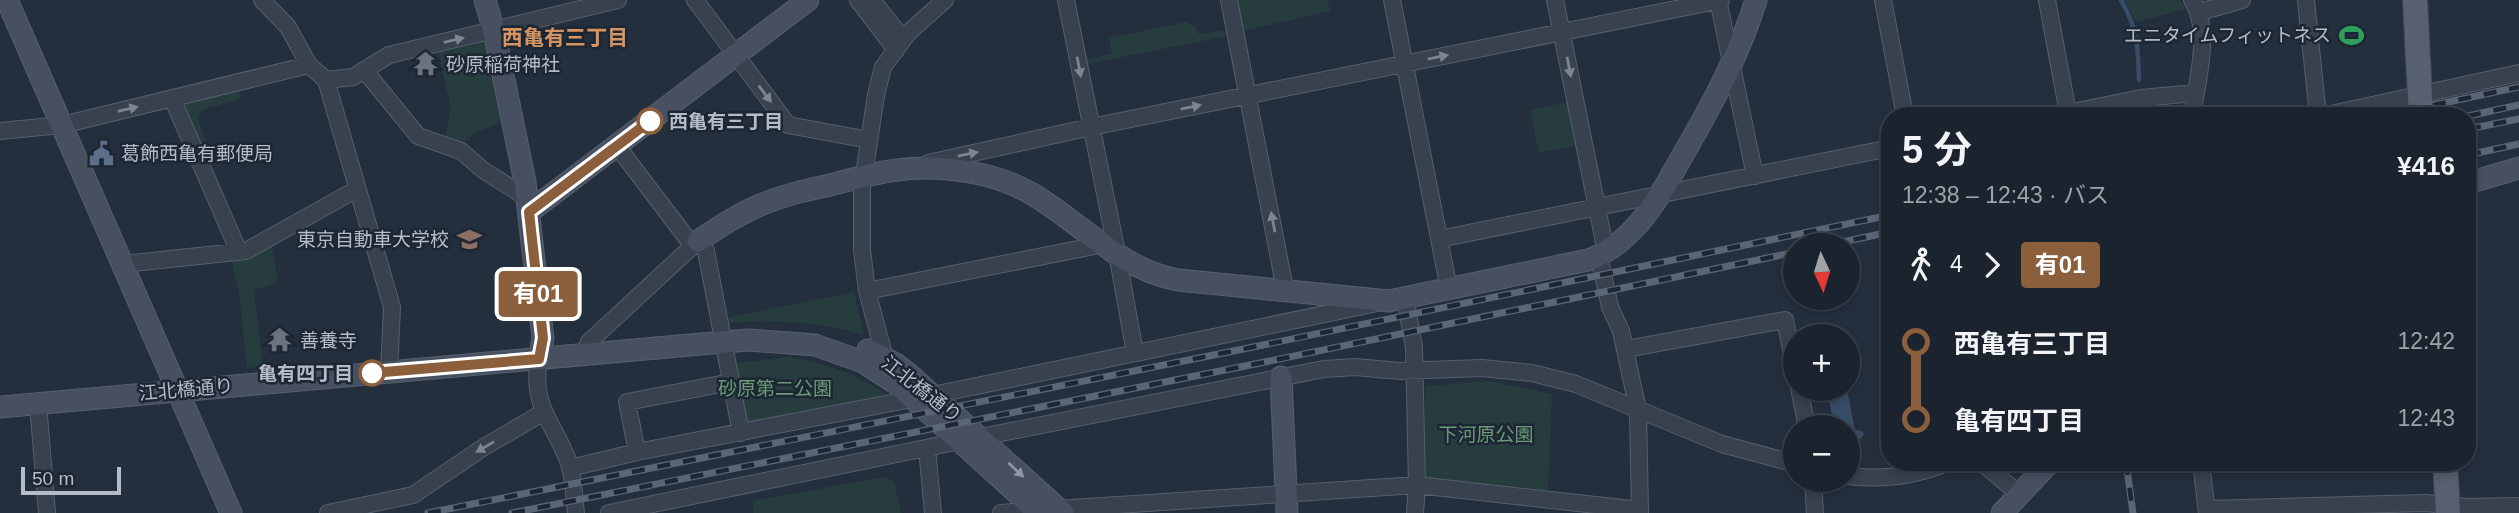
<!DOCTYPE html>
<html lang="ja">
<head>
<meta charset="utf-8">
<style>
  :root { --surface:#1b232e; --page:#282f3a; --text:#f1f3f6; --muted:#a0a4aa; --line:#39404a }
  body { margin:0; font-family:Helvetica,"Noto Sans JP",sans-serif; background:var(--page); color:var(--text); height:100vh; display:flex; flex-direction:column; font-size:26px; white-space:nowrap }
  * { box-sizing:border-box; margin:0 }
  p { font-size:23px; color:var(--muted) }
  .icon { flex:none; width:38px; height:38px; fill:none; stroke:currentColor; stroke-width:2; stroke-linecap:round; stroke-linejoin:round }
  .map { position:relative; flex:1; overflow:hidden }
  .drawer { position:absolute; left:1881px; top:107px; width:595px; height:364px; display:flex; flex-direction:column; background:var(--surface); border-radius:28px; box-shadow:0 4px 10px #0003,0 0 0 2px var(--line) }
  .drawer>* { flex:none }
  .badge { padding:0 14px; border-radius:5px; font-size:24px; line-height:46px }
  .needle { width:46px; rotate:176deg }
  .buttons { position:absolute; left:1783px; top:233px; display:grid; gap:14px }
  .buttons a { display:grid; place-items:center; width:77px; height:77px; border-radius:50%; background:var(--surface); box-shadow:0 4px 10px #0003,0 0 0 2px var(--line); font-size:35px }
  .scale { position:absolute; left:21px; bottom:18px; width:100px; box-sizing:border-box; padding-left:7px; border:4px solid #b4bcc9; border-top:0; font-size:19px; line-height:24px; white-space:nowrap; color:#b4bcc9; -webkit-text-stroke:5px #1d2633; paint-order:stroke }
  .map>.badge { position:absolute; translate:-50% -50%; box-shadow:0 0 0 4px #fff }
  .legs { display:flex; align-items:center; gap:10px; height:77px; padding:0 21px; font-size:23px }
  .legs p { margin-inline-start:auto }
  .head { display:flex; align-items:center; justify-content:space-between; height:119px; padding:0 21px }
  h1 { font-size:38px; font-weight:700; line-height:52px }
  ul { padding:0 21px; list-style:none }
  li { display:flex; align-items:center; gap:24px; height:77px; font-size:26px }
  li i { display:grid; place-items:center; width:10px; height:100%; margin:0 9px; background:currentColor }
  li i::after { content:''; width:18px; height:18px; margin:-9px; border:5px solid; border-radius:50%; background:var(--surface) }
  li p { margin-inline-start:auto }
  li:first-child i { background:linear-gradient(#0000 50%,currentColor 0) }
  li:last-child i { background:linear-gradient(currentColor 50%,#0000 0) }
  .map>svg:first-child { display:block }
  .green { fill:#263c3f }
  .water { fill:#394c67 }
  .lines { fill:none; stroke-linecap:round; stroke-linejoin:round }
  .stream { stroke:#394c67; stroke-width:4.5 }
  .street-casing { stroke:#565f6c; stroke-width:18 }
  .secondary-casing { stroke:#565f6c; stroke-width:23 }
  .primary-casing { stroke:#414a57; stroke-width:26 }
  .street { stroke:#38414e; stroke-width:16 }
  .secondary { stroke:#465061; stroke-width:21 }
  .primary { stroke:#56606e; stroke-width:24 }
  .rail-casing { stroke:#5a6575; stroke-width:7 }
  .rail { stroke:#1d2633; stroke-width:4.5; stroke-dasharray:13; stroke-linecap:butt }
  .oneway { fill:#7c8592 }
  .oneway2 { fill:#8e96a5 }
  .line-1-casing { stroke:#fff; stroke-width:16 }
  .line-1 { stroke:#8b5e3c; stroke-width:10 }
  .stop-1-dot { fill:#fff; stroke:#8b5e3c; stroke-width:3.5 }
  .labels { text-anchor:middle; stroke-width:5; stroke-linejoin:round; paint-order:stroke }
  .poi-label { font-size:19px; fill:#b4bcc9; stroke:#1d2633; text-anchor:start }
  .stop-label { font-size:19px; font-weight:bold; fill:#b4bcc9; stroke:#1d2633; text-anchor:start }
  .park-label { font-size:19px; fill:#6b9a76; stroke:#1d2633 }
  .street-label { font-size:19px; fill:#b4bcc9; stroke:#1d2633 }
  .neighbourhood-label { font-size:21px; font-weight:bold; fill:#d59563; stroke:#1d2633 }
</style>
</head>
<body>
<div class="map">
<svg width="2519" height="513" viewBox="0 0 2519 513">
  <rect width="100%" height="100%" fill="#242f3e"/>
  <!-- green -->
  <path class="green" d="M1237 0H1328L1330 11 1243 31Z
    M2124 0H2180L2186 9 2136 22Z
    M1186 22 1195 27 1199 34 1225 30 1227 36 1088 64 1087 59 1112 54 1109 38Z
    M483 41 489 46 503 121 473 134 464 144 445 138 451 108 438 53Z
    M238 88 241 99 202 110 198 117 208 149 200 152 181 101Z
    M1568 102 1577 145 1539 153 1530 110Z
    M268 245 272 247 278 282 254 290 263 366 247 368 239 293 231 259Z
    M854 292 864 335C818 321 774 320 727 323L725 318Z
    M789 357C833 365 850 372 888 395L746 425 734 363Z
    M1489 381 1552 394 1548 492 1422 479 1426 386Z
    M884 477 894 481 901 513H753V501Z"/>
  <!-- water -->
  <path class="water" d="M1847 390 1855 430 1862 431 1864 434 1861 439 1848 441V427H1834L1828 394Z"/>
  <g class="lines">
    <!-- stream -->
    <path class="stream" d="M2121 0C2138 29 2138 48 2139 80"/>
    <defs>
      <path id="street" d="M262 0 288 27 309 65 326 80 392 307 389 371
        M695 0 788 125 869 140
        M858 0 896 50
        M872 0 903 39
        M1066 0 1117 253 1135 353
        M1229 0 1285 289
        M1392 0 1449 289
        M1555 0 1606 252
        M1718 0 1755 176
        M1883 0 1905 116
        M2047 0 2068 113
        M2306 0 2318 116
        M2200 12 2242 0
        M369 67V76L418 136 461 151 483 170 527 198
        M326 80 353 77 389 55 618 0
        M172 98 239 252
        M2054 116 2141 98 2195 93
        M2192 116C2197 82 2212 30 2192 0
        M2322 116 2519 73
        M0 131 62 125 309 65
        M617 146 692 245
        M928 163 1091 127 1721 0
        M1439 239 1890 148
        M1599 256 1610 307 1621 331 1638 410 1640 513
        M123 264 246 251 357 189
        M867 291 1104 244
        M1405 298 1414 347 1417 485 1415 513
        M1626 349 1785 320 1796 373
        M584 355 589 342 698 241 706 251 741 433
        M885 358 867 291 862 250V188L876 95 883 67 908 33 945 0
        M539 359C530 406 555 424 569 463 574 479 574 497 576 513
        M1799 388 1807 427
        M933 395 1373 304
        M38 404 47 513
        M981 437 1324 369 1355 367 1400 371 1482 368 1532 373 1576 384 1722 444 1796 464
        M927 448 933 513
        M637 452 627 402 731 382
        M1981 462 2018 493
        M2201 462 2207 513
        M570 468 637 452 912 399
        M1848 476C1882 480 1917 476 1949 462
        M1813 480 1815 513
        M1058 509 1417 485 1640 510
        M2207 509 2425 503 2468 507 2519 506
        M328 513 413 495 484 447 544 412
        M609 513 960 441
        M1001 513 1036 510"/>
      <path id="secondary" d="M7 0 231 513
        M485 0 494 31 525 182 543 338 539 359
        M2468 183 2519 168
        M529 212 808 0
        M698 241C719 227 740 213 763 204 784 195 807 190 830 185 852 179 874 173 897 170 940 164 995 172 1032 194 1080 222 1121 270 1178 280L1389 301 1588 260C1608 253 1625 239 1639 223 1659 200 1673 172 1688 146 1715 99 1740 52 1756 0
        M868 350 896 364 910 375 1063 513
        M1281 377 1287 513
        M0 407 723 342 749 340 815 345 863 362 897 384 1039 513
        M2002 513 2050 462"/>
      <path id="primary" d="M2415 0 2421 116
        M2445 462 2448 513"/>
    </defs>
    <!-- street casing -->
    <use href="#street" class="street-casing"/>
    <!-- secondary casing -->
    <use href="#secondary" class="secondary-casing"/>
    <!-- primary casing -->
    <use href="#primary" class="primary-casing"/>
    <!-- street -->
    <use href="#street" class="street"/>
    <!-- secondary -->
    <use href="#secondary" class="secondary"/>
    <!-- primary -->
    <use href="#primary" class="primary"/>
    <defs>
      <path id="rail" d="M2382 116 2519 87
        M2468 116 2519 105
        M2468 129 2519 119
        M2468 155 2519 144
        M1828 245 1890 232
        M2126 462 2133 513
        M428 513 1263 345 1890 215
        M512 513 1265 362 1796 252"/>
    </defs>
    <!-- rail casing -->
    <use href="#rail" class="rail-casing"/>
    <!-- rail -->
    <use href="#rail" class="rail"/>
  </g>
  <!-- one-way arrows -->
  <defs><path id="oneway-solid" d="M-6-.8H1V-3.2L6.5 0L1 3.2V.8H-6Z" transform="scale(1.75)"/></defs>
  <g class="oneway">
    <use href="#oneway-solid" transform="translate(454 40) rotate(-13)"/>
    <use href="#oneway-solid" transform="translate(1438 57) rotate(-11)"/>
    <use href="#oneway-solid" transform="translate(1079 67) rotate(79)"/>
    <use href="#oneway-solid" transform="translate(1569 67) rotate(79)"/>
    <use href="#oneway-solid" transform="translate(765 94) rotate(53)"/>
    <use href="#oneway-solid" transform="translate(1191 107) rotate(-11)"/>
    <use href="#oneway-solid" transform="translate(128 109) rotate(-13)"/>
    <use href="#oneway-solid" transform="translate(968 154) rotate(-12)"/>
    <use href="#oneway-solid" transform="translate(1273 222) rotate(-101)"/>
    <use href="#oneway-solid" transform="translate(485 447) rotate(149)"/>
  </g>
  <use class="oneway2" href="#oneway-solid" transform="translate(1016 470) rotate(43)"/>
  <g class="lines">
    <defs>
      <path id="line-1" d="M372 373 539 359 543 338 529 212 650 121"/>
    </defs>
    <!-- line-1 casing -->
    <use href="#line-1" class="line-1-casing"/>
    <!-- line-1 -->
    <use href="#line-1" class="line-1"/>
  </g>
  <!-- icons -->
  <defs>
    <symbol id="stadium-bare" viewBox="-9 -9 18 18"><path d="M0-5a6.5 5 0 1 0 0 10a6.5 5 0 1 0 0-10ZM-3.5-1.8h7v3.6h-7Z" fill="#2e9e5b" stroke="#1d2633" stroke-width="2.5" paint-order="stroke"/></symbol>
    <symbol id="temple-bare" viewBox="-9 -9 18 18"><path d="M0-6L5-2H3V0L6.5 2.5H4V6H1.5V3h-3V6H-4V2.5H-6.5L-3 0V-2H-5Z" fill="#6b7280" stroke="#1d2633" stroke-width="2.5" paint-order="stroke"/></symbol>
    <symbol id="civic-bare" viewBox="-9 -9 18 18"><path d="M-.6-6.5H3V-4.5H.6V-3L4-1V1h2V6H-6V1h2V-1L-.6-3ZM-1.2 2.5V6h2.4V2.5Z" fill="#5c6f8a" stroke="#1d2633" stroke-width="2.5" paint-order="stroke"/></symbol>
    <symbol id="university-bare" viewBox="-9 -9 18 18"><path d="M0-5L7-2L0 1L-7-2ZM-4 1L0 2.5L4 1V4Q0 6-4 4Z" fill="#8d6e63" stroke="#1d2633" stroke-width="2.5" paint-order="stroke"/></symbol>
  </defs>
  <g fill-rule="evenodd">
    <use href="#stadium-bare" x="2334" y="18" width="35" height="35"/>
    <use href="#temple-bare" x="408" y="46" width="35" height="35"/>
    <use href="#civic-bare" x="84" y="136" width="35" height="35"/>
    <use href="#university-bare" x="452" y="222" width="35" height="35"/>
    <use href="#temple-bare" x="262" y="322" width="35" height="35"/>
  </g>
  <!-- markers -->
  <g class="stop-1-dot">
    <circle cx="650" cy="121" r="12"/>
    <circle cx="372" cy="373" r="12"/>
  </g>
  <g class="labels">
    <!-- poi labels -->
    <g class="poi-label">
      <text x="2331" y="42" text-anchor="end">エニタイムフィットネス</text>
      <text x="446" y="71">砂原稲荷神社</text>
      <text x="121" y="160">葛飾西亀有郵便局</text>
      <text x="449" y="246" text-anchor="end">東京自動車大学校</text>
      <text x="300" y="347">善養寺</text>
    </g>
    <!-- stop labels -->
    <g class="stop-label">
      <text x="669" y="128">西亀有三丁目</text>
      <text x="353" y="380" text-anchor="end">亀有四丁目</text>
    </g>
    <!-- park labels -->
    <g class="park-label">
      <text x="775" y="395">砂原第二公園</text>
      <text x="1486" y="441">下河原公園</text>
    </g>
    <!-- street labels -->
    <g class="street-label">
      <text transform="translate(186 389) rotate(-5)" y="7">江北橋通り</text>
      <text transform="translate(922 389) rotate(38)" y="7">江北橋通り</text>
    </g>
    <!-- neighbourhood labels -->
    <g class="neighbourhood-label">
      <text x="565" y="45">西亀有三丁目</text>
    </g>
  </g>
</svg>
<div class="buttons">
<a><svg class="needle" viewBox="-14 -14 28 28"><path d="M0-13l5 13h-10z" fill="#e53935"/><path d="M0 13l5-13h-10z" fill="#a0a4aa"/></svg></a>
<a>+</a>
<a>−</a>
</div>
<div class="scale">50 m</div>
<b class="badge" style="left:538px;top:294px;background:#8b5e3c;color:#fff">有01</b>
<section class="drawer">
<div class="head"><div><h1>5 分</h1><p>12:38 – 12:43 · バス</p></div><b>¥416</b></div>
<div class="legs"><svg class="icon" aria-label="walk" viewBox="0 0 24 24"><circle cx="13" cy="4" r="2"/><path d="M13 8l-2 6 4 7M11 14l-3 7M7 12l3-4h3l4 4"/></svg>4<svg class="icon" aria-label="forward" viewBox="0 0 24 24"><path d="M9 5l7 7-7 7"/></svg><b class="badge" style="background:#8b5e3c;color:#fff">有01</b></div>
<ul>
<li><i style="color:#8b5e3c"></i><b>西亀有三丁目</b><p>12:42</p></li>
<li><i style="color:#8b5e3c"></i><b>亀有四丁目</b><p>12:43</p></li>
</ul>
</section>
</div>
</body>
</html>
